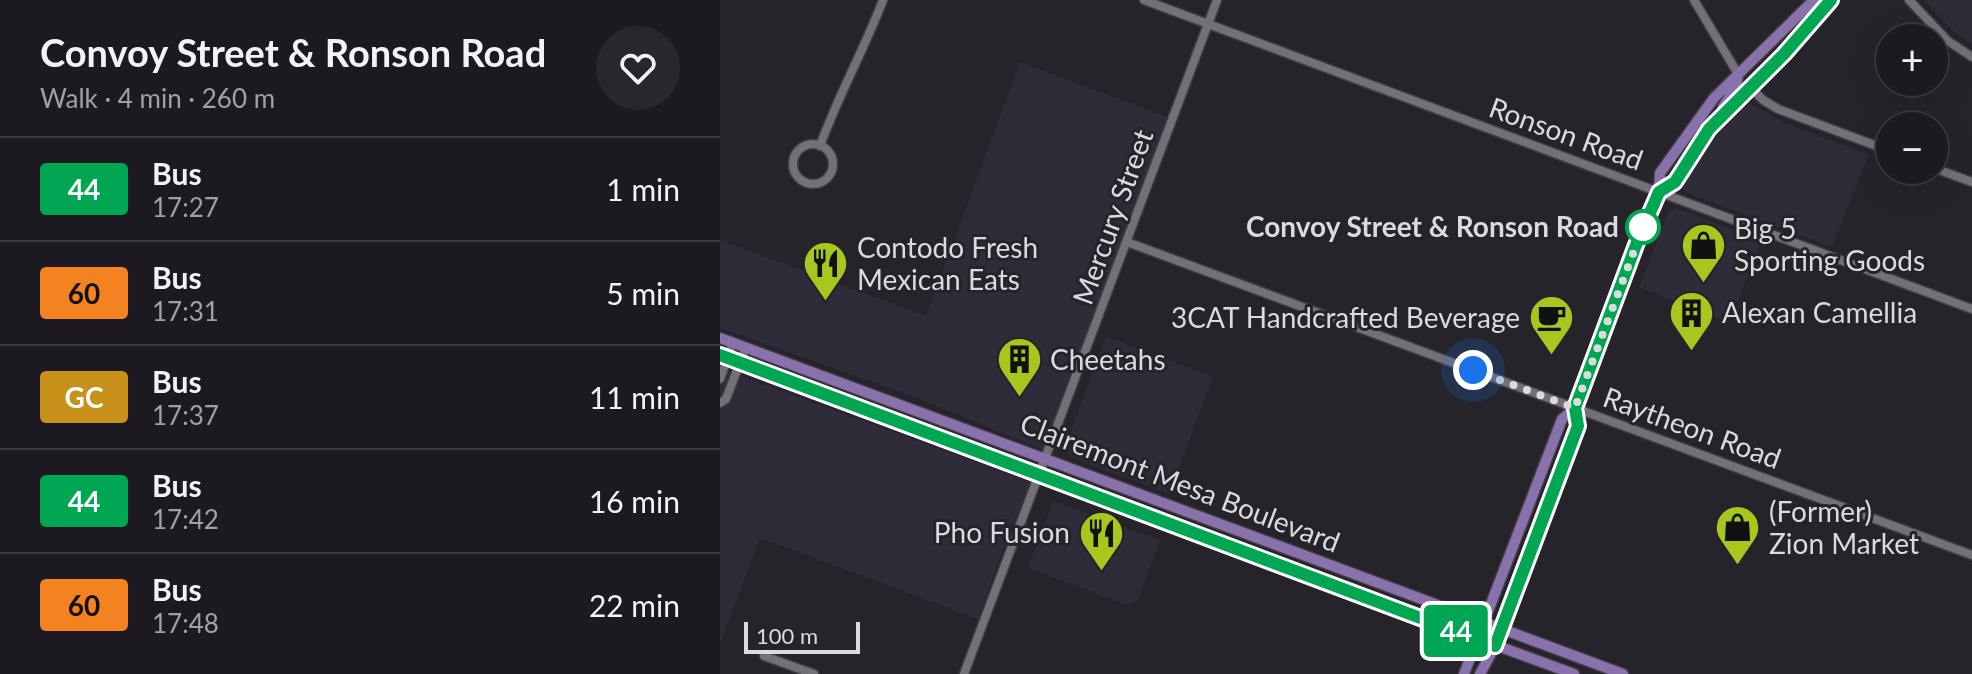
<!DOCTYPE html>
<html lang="en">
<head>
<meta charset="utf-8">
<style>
  :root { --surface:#1c1a20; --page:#29272d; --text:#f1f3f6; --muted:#a0a1a5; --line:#3a383e }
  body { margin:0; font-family:Lato,sans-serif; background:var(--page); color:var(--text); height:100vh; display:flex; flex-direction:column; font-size:30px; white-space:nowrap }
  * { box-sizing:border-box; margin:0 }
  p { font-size:26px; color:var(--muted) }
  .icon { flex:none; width:44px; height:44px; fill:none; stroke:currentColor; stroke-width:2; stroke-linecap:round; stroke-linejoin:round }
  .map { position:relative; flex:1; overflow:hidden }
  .panel { display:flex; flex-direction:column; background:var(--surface); width:720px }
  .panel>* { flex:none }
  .badge { padding:0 16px; border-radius:6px; font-size:28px; line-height:52px }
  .controls { position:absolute; left:1156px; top:24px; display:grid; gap:16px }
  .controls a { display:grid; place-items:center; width:72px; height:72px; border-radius:50%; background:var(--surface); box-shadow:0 8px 32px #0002,0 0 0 2px var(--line); font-size:40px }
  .scale { position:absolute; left:24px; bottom:20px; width:116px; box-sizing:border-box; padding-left:8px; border:4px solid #dbdade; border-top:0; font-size:22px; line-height:28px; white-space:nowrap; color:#dbdade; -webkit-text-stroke:6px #26232a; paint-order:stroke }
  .you { position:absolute; width:40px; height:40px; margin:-20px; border:6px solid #fff; border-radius:50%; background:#1a73e8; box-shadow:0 0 0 12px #1a73e833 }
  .map>.badge { position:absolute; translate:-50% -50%; box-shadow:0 0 0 4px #fff }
  .round { display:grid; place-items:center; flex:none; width:84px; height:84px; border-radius:42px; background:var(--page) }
  .overview { display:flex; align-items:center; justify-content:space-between; height:136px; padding:0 40px }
  h1 { font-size:38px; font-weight:700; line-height:60px }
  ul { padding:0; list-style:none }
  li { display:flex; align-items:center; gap:24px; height:104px; padding:0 40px; border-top:2px solid var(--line) }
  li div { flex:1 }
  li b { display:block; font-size:30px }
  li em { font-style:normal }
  li .badge { min-width:88px; font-weight:700; text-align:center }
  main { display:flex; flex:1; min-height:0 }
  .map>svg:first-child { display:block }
  .built { fill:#302b38 }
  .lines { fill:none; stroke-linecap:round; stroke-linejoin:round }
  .minor-casing { stroke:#403e44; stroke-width:11 }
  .major-casing { stroke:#403e44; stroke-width:13 }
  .minor { stroke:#737078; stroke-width:8 }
  .major { stroke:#8971ac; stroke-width:10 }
  .line-casing { stroke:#fff; stroke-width:18 }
  .line { stroke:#00a651; stroke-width:12 }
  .walk { stroke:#dbdade; stroke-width:8; stroke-dasharray:0 14.4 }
  .stop-dot { fill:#fff; stroke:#00a651; stroke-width:4 }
  .labels { text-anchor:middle; stroke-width:6; stroke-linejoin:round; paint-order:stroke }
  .street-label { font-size:28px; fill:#dbdade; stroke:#26232a }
  .stop-label { font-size:28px; font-weight:bold; fill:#dbdade; stroke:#26232a; text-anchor:end }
  .poi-label { font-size:28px; fill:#dbdade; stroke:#26232a; text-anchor:start }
</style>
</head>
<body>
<main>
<section class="panel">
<div class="overview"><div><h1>Convoy Street &amp; Ronson Road</h1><p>Walk · 4 min · 260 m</p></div><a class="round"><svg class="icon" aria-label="heart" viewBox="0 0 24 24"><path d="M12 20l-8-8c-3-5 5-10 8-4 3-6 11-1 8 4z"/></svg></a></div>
<ul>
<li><span class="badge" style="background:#00a651;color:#fff">44</span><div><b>Bus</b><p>17:27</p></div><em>1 min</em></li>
<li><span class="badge" style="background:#f58220;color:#111">60</span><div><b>Bus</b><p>17:31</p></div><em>5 min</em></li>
<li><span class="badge" style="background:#c7911a;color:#fff">GC</span><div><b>Bus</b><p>17:37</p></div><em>11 min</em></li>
<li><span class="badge" style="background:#00a651;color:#fff">44</span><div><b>Bus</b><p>17:42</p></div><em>16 min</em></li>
<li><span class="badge" style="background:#f58220;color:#111">60</span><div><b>Bus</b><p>17:48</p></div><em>22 min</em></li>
</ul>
</section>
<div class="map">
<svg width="1252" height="674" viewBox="0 0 1252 674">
  <rect width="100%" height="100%" fill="#26232a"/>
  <!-- built -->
  <path class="built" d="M1204 0H1252V44L1232 30Z
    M300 62 448 117 323 450 192 396 0 328V240L206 316Z
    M1027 101 1063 122 1149 155 1112 247 969 194 963 189 964 181 989 146Z
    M957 208 1041 241 1010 323 919 287 949 211Z
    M386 336 493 377 449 494 350 457 345 447Z
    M0 368 312 483 291 528 258 619 40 538 0 644Z
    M333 501 440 540 418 600 408 605 308 568Z"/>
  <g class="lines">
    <defs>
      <path id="minor" d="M424 0 1252 309
        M974 0 1018 74
        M1189 0 1228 41 1252 57
        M1030 87 1043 100 1058 109 1170 151
        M73 164a20 20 0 1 1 40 0a20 20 0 1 1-40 0Z
        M100 146C118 96 144 50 163 0
        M1214 168 1252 182
        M407 242 1252 555
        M0 379 13 343
        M0 403 6 399 26 347
        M44 656 94 674
        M244 674 497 0"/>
      <path id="major" d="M1003 107 1016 87 1018 75
        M939 192 955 182 989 129 1064 54 1111 0
        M0 338 903 674
        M0 355 475 535 854 674
        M744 674 842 419 855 408
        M760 674 775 646 847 456 858 426 855 408 916 245 939 192 940 173 994 98 1094 0"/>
    </defs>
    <!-- minor casing -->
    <use href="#minor" class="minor-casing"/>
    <!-- major casing -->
    <use href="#major" class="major-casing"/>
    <!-- minor -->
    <use href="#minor" class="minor"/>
    <!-- major -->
    <use href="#major" class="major"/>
  </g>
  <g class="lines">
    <defs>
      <path id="line" d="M0 355 775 646 858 426 855 408 916 245 939 192 955 182 989 129 1064 54 1111 0"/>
    </defs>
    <!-- line casing -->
    <use href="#line" class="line-casing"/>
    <!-- line -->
    <use href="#line" class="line"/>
    <!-- walk -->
    <path class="walk" d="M753 370 855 408 923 227"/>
  </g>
  <!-- icons -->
  <defs>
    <symbol id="shop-pin" viewBox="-11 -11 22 30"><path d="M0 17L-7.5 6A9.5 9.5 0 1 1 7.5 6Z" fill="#a7c71e" stroke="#26232a"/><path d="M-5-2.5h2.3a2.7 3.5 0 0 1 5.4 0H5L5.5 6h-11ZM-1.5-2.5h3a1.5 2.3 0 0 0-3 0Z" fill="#111"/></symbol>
    <symbol id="restaurant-pin" viewBox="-11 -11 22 30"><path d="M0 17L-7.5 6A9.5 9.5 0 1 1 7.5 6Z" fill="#a7c71e" stroke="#26232a"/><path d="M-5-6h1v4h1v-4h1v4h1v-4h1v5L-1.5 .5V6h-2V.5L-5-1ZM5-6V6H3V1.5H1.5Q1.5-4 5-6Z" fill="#111"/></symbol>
    <symbol id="building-pin" viewBox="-11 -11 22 30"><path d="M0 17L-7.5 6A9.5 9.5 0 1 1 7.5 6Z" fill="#a7c71e" stroke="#26232a"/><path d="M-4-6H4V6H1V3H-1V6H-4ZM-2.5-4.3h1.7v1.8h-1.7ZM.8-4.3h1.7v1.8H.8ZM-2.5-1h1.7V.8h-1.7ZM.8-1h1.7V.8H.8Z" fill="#111"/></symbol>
    <symbol id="cafe-pin" viewBox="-11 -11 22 30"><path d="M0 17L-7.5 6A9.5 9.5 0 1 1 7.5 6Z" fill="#a7c71e" stroke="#26232a"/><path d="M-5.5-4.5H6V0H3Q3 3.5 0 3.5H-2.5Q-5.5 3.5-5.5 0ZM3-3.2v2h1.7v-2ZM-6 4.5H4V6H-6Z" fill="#111"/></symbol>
  </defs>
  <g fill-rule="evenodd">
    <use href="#shop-pin" x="958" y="220" width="51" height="69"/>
    <use href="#restaurant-pin" x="80" y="238" width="51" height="69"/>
    <use href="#building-pin" x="946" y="288" width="51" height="69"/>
    <use href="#cafe-pin" x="806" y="292" width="51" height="69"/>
    <use href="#building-pin" x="274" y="334" width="51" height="69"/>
    <use href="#shop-pin" x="992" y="502" width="51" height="69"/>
    <use href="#restaurant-pin" x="356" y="508" width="51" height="69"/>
  </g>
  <!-- markers -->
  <circle class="stop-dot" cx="923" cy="227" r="16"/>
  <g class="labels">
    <!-- street labels -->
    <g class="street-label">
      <text transform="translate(846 134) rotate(20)" y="10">Ronson Road</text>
      <text transform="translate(393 217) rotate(-70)" y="10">Mercury Street</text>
      <text transform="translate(972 428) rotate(20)" y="10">Raytheon Road</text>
      <text transform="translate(460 483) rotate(21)" y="10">Clairemont Mesa Boulevard</text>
    </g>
    <!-- stop labels -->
    <g class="stop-label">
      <text x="899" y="237">Convoy Street &amp; Ronson Road</text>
    </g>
    <!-- poi labels -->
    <g class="poi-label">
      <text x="1014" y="239">Big 5<tspan x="1014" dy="32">Sporting Goods</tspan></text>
      <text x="137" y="258">Contodo Fresh<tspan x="137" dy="32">Mexican Eats</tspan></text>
      <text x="1002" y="323">Alexan Camellia</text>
      <text x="800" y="328" text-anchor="end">3CAT Handcrafted Beverage</text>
      <text x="330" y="370">Cheetahs</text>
      <text x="1049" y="522">(Former)<tspan x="1049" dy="32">Zion Market</tspan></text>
      <text x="350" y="543" text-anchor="end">Pho Fusion</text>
    </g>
  </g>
</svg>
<div class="controls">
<a>+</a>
<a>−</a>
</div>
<div class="scale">100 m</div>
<div class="you" style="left:753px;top:370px"></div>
<b class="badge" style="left:736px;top:631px;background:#00a651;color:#fff">44</b>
</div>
</main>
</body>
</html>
